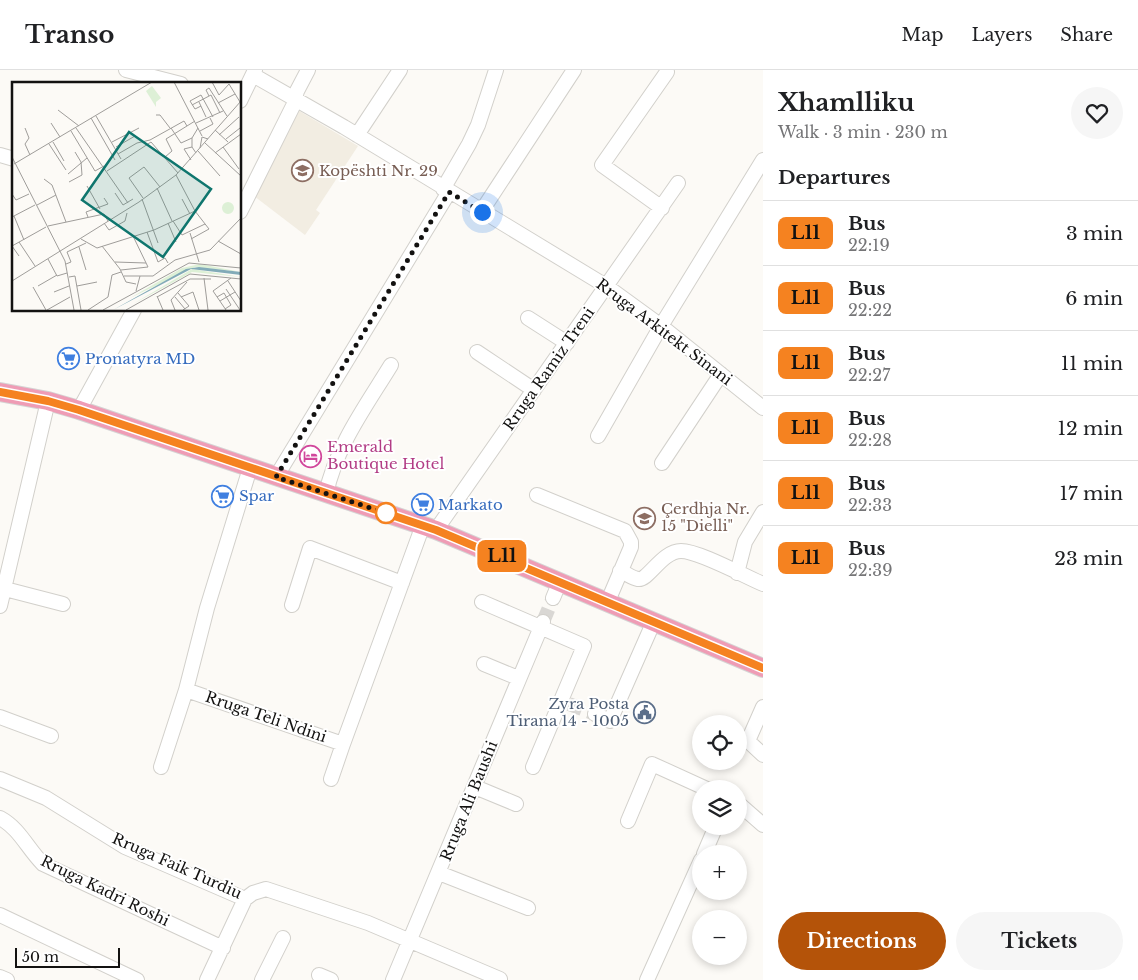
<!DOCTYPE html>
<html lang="en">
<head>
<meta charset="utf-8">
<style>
  :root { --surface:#fff; --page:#f6f6f6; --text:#202124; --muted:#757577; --line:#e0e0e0; --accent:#b45309 }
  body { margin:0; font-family:"Libre Baskerville",serif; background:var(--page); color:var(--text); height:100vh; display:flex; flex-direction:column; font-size:19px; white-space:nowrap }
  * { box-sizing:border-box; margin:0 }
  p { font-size:16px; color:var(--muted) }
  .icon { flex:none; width:28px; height:28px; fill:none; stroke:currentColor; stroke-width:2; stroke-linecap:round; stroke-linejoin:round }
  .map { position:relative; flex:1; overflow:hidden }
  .drawer { display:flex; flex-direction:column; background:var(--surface); width:375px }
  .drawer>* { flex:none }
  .badge { padding:0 10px; border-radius:8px; font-size:18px; line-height:32px }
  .buttons { position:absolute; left:692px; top:645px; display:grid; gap:10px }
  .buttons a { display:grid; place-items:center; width:55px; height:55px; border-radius:50%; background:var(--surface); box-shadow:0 2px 8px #0003; font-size:25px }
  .scale { position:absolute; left:15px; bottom:12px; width:105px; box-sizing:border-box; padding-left:5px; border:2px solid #131211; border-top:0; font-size:14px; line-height:18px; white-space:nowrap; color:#131211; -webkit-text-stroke:4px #fff; paint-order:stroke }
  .you { position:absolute; width:25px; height:25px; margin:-12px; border:4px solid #fff; border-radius:50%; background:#1a73e8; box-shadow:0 0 0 8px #1a73e833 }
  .map>.badge { position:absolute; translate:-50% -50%; box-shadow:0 0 0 2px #fff }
  h2 { padding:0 15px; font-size:19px; line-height:45px }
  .round { display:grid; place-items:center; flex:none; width:52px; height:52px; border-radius:26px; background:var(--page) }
  .summary { display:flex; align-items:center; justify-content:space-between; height:85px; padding:0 15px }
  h1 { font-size:24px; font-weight:700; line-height:38px }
  .cta { display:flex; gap:10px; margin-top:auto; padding:10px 15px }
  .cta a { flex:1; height:58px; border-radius:30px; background:var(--accent); color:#fff; font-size:20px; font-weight:700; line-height:58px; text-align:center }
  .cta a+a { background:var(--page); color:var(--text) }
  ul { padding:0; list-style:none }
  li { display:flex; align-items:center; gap:15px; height:65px; padding:0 15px; border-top:1px solid var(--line) }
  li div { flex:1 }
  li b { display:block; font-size:19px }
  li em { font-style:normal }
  li .badge { min-width:55px; font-weight:700; text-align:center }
  header { display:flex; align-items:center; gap:30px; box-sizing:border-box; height:70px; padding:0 25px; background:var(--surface); border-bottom:1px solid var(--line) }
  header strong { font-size:24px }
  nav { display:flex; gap:28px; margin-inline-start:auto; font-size:18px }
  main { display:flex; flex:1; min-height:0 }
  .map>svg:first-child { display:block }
  .built { fill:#f2ede2 }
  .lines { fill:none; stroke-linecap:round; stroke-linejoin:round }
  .minor-tunnel { stroke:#d9d7d4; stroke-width:14; stroke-dasharray:14 7; stroke-linecap:butt }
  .minor-casing { stroke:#d2d0cb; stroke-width:16 }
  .major-casing { stroke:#d5d4d4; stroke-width:20 }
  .minor { stroke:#fff; stroke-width:14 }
  .major { stroke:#ef9cb5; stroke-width:18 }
  .line-casing { stroke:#fff; stroke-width:11 }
  .line { stroke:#f58220; stroke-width:8 }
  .walk { stroke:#131211; stroke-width:5; stroke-dasharray:0 9 }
  .stop-dot { fill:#fff; stroke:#f58220; stroke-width:2.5 }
  .labels { text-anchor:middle; stroke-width:4; stroke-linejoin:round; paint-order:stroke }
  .education-label { font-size:15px; fill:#785e54; stroke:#fff; text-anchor:start }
  .street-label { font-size:15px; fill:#131211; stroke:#fff }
  .shop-label { font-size:15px; fill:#366cbe; stroke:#fff; text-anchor:start }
  .hotel-label { font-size:15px; fill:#b23c85; stroke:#fff; text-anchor:start }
  .service-label { font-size:15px; fill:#4e5e75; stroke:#fff; text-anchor:end }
  .inset-road { fill:none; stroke:#9f9d9a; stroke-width:1 }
  .view { fill:#0f766e; fill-opacity:0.15; stroke:#0f766e; stroke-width:2.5 }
  .inset-edge { fill:none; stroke:#131211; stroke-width:2.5 }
</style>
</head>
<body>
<header>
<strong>Transo</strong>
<nav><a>Map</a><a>Layers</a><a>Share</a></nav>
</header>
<main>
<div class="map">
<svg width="763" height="910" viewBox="0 0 763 910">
  <rect width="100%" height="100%" fill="#fcfaf6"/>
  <!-- built -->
  <path class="built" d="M296 39 358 76 316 140 320 143 305 165 254 126Z"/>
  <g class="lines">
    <!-- minor-tunnel -->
    <path class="minor-tunnel" d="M543 552 553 528
      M569 634 595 644"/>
    <defs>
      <path id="minor" d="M126 0 181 14
        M253 5 344 57 606 216 661 256 763 338
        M240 31 255 0
        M357 65 400 0
        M0 85 14 89
        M443 119 469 74 478 55 496 0
        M662 138 602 95 667 2
        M240 142 293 36 297 21 308 0
        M481 142 574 0
        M528 248 567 273
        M477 282 534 320
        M79 340 134 240
        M598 366 661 256 763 90
        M662 393 721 304
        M250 398 207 538 186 620 343 674 423 455
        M276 407 449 122
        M326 424C336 376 366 336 391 295
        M537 425 625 461 631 472V477L608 531
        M436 460 678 113
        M620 501C626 503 632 508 638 509 648 511 662 481 681 481 699 481 744 506 763 514
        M737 503 745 472 763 442
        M5 519 63 534
        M553 528 560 511
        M482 532 584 576 533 697
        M292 535 310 478 402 513
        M0 536 48 331
        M484 594 518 608
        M763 637 748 671 763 685
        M595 644 610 651 654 551
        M0 647 51 666
        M161 697 186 620
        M0 709 46 728 125 777 245 829 253 823 266 819 368 853 500 909
        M331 709 343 674
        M475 717 516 734
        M739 734 763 755
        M0 748C20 759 27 778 43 794L223 878
        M628 751 652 694 707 719
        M704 784 716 756
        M439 803 528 838
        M0 845 137 910
        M319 905 331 910
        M0 907 7 910
        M207 910 245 829
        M262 910 283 868
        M393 910 543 552
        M647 910 701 790"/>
      <path id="major" d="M0 322 48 331 79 340 436 460 763 598"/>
    </defs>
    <!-- minor casing -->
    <use href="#minor" class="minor-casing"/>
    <!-- major casing -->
    <use href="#major" class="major-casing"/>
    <!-- minor -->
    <use href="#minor" class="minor"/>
    <!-- major -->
    <use href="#major" class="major"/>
  </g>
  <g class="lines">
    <defs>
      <path id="line" d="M0 322 48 331 79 340 436 460 763 598"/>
    </defs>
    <!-- line casing -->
    <use href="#line" class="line-casing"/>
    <!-- line -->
    <use href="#line" class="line"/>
    <!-- walk -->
    <path class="walk" d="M386 443 276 407 449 122 482 142"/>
  </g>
  <!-- icons -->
  <defs>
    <symbol id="school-ring" viewBox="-11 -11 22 22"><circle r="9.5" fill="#fff" stroke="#8d6e63" stroke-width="1.5"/><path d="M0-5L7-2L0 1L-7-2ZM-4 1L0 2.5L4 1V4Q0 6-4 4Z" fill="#8d6e63"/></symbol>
    <symbol id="supermarket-ring" viewBox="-11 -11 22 22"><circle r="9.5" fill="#fff" stroke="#3f7fe0" stroke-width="1.5"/><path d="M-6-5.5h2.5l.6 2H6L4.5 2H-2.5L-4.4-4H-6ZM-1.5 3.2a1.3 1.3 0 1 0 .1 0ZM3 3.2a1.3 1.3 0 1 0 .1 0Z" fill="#3f7fe0"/></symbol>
    <symbol id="hotel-ring" viewBox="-11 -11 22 22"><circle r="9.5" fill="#fff" stroke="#d1479c" stroke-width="1.5"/><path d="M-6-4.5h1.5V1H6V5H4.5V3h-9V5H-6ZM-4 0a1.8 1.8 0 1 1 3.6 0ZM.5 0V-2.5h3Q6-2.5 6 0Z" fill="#d1479c"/></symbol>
    <symbol id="civic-ring" viewBox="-11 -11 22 22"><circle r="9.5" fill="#fff" stroke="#5c6f8a" stroke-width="1.5"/><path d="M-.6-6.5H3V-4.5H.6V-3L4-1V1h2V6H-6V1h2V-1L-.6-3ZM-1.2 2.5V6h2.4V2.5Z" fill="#5c6f8a"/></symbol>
  </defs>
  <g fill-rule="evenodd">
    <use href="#school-ring" x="290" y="88" width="25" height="25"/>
    <use href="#supermarket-ring" x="56" y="276" width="25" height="25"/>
    <use href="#hotel-ring" x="298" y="374" width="25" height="25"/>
    <use href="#supermarket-ring" x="210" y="414" width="25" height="25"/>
    <use href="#supermarket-ring" x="410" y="422" width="25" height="25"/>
    <use href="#school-ring" x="632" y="436" width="25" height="25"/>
    <use href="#civic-ring" x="632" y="630" width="25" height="25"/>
  </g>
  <!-- markers -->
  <circle class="stop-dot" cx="386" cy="443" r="10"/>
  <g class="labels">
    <!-- education labels -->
    <g class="education-label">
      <text x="319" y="106">Kopështi Nr. 29</text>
      <text x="661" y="444">Çerdhja Nr.<tspan x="661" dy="17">15 "Dielli"</tspan></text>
    </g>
    <!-- street labels -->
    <g class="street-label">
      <text transform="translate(664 262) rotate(37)" y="5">Rruga Arkitekt Sinani</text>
      <text transform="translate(549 299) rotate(-55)" y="5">Rruga Ramiz Treni</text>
      <text transform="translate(266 647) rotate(19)" y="5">Rruga Teli Ndini</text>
      <text transform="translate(469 731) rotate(-68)" y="5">Rruga Ali Baushi</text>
      <text transform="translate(177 796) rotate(24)" y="5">Rruga Faik Turdiu</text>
      <text transform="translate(105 821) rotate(26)" y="5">Rruga Kadri Roshi</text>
    </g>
    <!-- shop labels -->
    <g class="shop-label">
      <text x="85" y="294">Pronatyra MD</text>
      <text x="239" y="431">Spar</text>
      <text x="438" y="440">Markato</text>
    </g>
    <!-- hotel labels -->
    <g class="hotel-label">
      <text x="327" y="382">Emerald<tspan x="327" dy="17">Boutique Hotel</tspan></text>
    </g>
    <!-- service labels -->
    <g class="service-label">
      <text x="629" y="639">Zyra Posta<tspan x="629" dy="17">Tirana 14 - 1005</tspan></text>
    </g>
  </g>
  <!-- overview -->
  <g transform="translate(12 12)">
    <rect width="229" height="229" fill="#fcfaf6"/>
    <path d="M140 4 149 16 144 20V25L134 9ZM210 126a6 6 0 1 1 12 0a6 6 0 1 1-12 0ZM188 182 229 190 183 185 118 216 170 186ZM180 187 229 195 180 190 121 222Z" fill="#ddf0d6"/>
    <path d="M187 185 229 190V193L179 187 101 228 174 187Z" fill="#82abb8"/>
    <path class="inset-road" d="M162 0 190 54M200 0 207 13 217 2M217 2 228 20M199 13 208 31M197 14 194 8 197 6 215 34M187 20 194 35M206 21 223 12M180 23 199 13M189 24 183 27 178 19 189 13 201 35M46 28 67 44M144 33H148L158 46M84 34 109 77M79 36 103 78M39 41 48 55M184 41 211 29M13 46 17 56 13 62 18 73M64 46 116 121M159 46 169 61 180 56M203 48 216 60M59 49 83 89 92 84M188 49 201 42 198 36M207 53 227 35M214 57 228 46M138 58 172 39 175 44M41 60 52 79M100 60 127 46M139 60 166 91M193 61 229 94M37 62 54 88M104 65 123 54M211 65 227 87M188 66 190 55 196 57M186 69 208 94M184 71 180 65V56L186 46M203 71 229 52M106 72 125 61 138 58M0 75 53 179 62 228M153 75 160 69 154 57 183 39M179 78 172 67 180 65M2 82 140 0M95 89 139 60M56 92 75 76M164 93 183 129 197 147 179 157M32 97 40 103 54 140M57 100 70 93 69 80 63 70M75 104 88 127M145 106 160 139M103 111 111 123 121 117M0 112 4 118 17 112M131 116 117 96 132 85 148 105M130 117 146 161M170 117 178 132M25 123 44 113M2 134 12 158M0 135 23 123M76 135 74 130 96 122 92 116M161 139 170 153 193 142M92 141 97 148 113 139 115 131M156 141 164 160M36 144 92 132 96 139M135 150 146 180 153 176 156 181M178 151 187 180M69 157 85 166 142 148 183 129M206 159 229 172M7 160 23 184M90 164 108 187 114 200 124 202M67 165 74 188M7 174 0 164 34 145M36 177 45 194 55 191M103 180 134 181M54 182 59 180 55 170 74 161M109 188 136 185 121 154M112 194H141L163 178 198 168 229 136M57 195 63 194 69 228M192 196 196 228M0 199 127 120 164 93 229 19M216 199 229 219M26 204 45 193M65 204 85 200M21 205 34 228M214 207 228 228M124 209 128 194M42 210 57 204M166 211 177 224 171 228M145 214 151 228M145 215 178 197H199M163 215 173 227M169 215 181 210 187 228M205 215 212 211 219 223 213 227M208 219 223 210M35 228 58 215M76 228 96 215 100 193 109 190M91 228 177 181 229 186M114 228 178 192 229 197M163 228 159 218 175 200M214 228 201 209 219 196"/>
    <path class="view" d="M117 50 199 107 151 175 70 118Z"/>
    <rect width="229" height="229" class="inset-edge"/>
  </g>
</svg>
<div class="buttons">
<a><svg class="icon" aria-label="locate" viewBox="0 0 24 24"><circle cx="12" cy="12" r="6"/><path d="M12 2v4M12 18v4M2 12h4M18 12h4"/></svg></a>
<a><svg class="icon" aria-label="layers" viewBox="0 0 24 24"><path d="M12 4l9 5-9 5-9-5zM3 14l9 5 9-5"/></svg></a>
<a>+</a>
<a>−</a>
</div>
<div class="scale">50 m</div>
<div class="you" style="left:482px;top:142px"></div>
<b class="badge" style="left:502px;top:486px;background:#f58220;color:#111">L11</b>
</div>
<section class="drawer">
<div class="summary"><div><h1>Xhamlliku</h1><p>Walk · 3 min · 230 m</p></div><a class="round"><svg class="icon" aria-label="heart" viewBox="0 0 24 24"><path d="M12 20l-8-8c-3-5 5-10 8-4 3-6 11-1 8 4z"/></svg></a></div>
<h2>Departures</h2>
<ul>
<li><span class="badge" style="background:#f58220;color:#111">L11</span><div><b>Bus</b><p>22:19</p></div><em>3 min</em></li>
<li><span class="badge" style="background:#f58220;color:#111">L11</span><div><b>Bus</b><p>22:22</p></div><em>6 min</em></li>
<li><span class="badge" style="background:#f58220;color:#111">L11</span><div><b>Bus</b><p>22:27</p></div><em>11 min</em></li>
<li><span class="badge" style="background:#f58220;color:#111">L11</span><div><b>Bus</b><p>22:28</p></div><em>12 min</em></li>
<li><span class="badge" style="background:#f58220;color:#111">L11</span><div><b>Bus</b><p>22:33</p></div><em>17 min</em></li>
<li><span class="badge" style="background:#f58220;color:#111">L11</span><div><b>Bus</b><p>22:39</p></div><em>23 min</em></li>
</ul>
<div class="cta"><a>Directions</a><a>Tickets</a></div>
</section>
</main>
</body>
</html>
